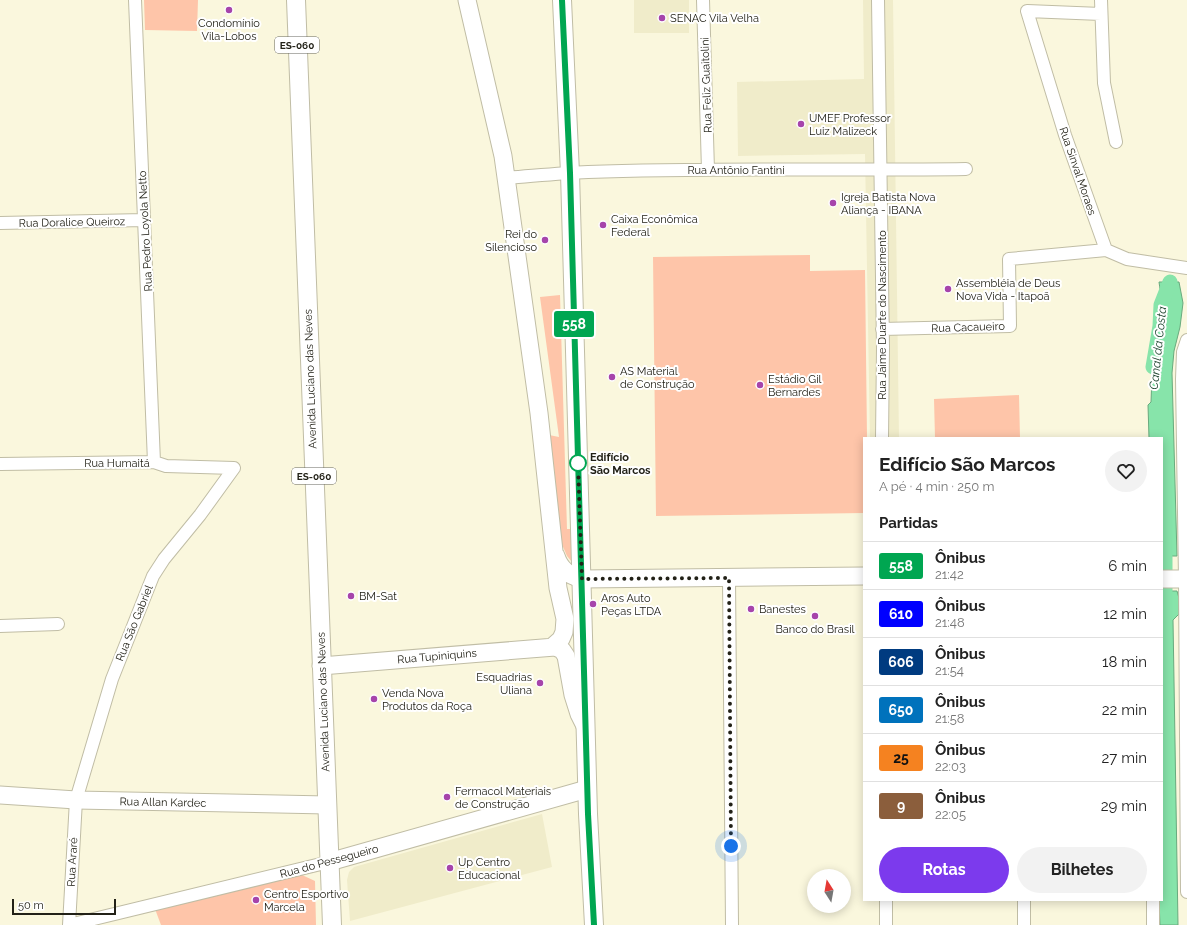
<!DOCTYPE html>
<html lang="pt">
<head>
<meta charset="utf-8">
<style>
  :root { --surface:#fff; --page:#f2f2f2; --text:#222; --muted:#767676; --line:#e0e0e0; --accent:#7c3aed }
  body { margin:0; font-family:Raleway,sans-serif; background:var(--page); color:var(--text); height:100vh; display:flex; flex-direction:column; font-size:15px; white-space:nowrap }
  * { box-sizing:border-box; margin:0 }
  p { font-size:13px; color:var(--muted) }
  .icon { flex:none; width:22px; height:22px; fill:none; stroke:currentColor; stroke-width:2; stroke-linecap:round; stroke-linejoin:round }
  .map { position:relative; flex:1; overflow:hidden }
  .panel { position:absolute; left:863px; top:437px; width:300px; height:464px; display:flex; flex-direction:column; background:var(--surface); border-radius:0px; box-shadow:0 2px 10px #0003 }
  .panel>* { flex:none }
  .badge { padding:0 8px; border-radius:3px; font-size:14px; line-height:26px }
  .needle { width:26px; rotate:349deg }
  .controls { position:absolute; left:807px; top:869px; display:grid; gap:8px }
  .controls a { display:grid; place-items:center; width:44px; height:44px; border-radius:50%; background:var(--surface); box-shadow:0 2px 10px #0003; font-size:20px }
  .scale { position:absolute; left:12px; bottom:10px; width:104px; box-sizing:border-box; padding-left:4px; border:2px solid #222117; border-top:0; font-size:11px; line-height:14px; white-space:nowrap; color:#222117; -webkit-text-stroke:3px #fff; paint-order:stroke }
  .you { position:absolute; width:20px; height:20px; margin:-10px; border:3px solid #fff; border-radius:50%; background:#1a73e8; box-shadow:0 0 0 6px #1a73e833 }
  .map>.badge { position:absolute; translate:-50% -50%; box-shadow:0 0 0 2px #fff }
  h2 { padding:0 16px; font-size:15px; line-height:36px }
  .round { display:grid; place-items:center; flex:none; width:42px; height:42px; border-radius:21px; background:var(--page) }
  .summary { display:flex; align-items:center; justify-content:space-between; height:68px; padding:0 16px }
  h1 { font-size:19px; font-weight:700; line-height:30px }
  .action { display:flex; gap:8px; margin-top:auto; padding:8px 16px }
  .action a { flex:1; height:46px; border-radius:24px; background:var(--accent); color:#fff; font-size:16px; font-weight:700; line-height:46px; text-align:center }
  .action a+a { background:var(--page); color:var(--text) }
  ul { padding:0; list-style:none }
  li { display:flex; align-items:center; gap:12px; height:48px; padding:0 16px; border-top:1px solid var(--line) }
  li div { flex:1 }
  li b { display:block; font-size:15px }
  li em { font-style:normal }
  li .badge { min-width:44px; font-weight:700; text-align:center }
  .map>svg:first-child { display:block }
  .built { fill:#f0ecca }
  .green { fill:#fec5a9 }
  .water { fill:#87e4aa; stroke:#69aa7e }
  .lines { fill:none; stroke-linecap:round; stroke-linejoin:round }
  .canal { stroke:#87e4aa; stroke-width:15 }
  .street-casing { stroke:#c0bda5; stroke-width:14 }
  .secondary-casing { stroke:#c0bda5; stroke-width:19 }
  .primary-casing { stroke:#c0bda5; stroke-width:20 }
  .street { stroke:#fff; stroke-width:12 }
  .secondary { stroke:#fff; stroke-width:17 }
  .primary { stroke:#fff; stroke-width:18 }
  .line-casing { stroke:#fff; stroke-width:9 }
  .line { stroke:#00a651; stroke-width:6 }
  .walk { stroke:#222117; stroke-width:4; stroke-dasharray:0 7.2 }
  .poi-dot { fill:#a644ab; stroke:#fff; stroke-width:1.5 }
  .stop-dot { fill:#fff; stroke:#00a651; stroke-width:2 }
  .labels { text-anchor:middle; stroke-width:4; stroke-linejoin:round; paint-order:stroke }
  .shield { fill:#fff; stroke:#64645d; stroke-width:1 }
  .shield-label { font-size:10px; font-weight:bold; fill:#222117 }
  .poi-label { font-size:11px; fill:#222117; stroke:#fff; text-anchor:start }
  .street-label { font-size:11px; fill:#222117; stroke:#fff }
  .stop-label { font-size:11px; font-weight:bold; fill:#222117; stroke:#fff; text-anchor:start }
  .water-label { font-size:12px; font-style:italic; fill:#153d26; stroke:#fff }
</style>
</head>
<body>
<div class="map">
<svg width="1187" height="925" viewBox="0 0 1187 925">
  <rect width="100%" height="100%" fill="#faf7dd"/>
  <!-- built -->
  <path class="built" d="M634 0H689V33H634Z
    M863 0H893L899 438H870L865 154 738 156 737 82 864 79Z
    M542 814 552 867 350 921 347 880 349 872 354 867Z"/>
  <!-- green -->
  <path class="green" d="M144 0H198L197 31 145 30Z
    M810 255V271L865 270 867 438H864V513L656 516 653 257Z
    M560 295 567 529H571L572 562 567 556 561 542 549 435 559 437 540 297Z
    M1019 395 1020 438H935L934 399Z
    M302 875 315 881 316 925H161L155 909Z"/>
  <!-- water -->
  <path class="water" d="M1159 282H1179L1183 303 1180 327 1174 351 1172 373 1177 556H1162V438H1149L1148 405 1151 402 1153 350C1169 333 1162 304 1159 282Z
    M1162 591H1177L1179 598V614L1173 620 1178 925H1160L1159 900H1162Z"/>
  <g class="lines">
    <!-- canal -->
    <path class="canal" d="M1153 367 1160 326 1161 305 1170 282
      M1162 522 1165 557V610"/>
    <defs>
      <path id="street" d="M135 0 154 462
        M703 0 708 170
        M878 0 883 348 882 438
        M1101 0 1104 83 1116 142
        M1101 14 1027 11 1065 135 1106 250 1127 259 1187 268
        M506 178C533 176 561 173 588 172 714 167 840 171 966 169
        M0 223 144 220
        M882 329 1010 326 1009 259 1106 250
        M1187 340 1183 352 1182 379 1185 579 1187 892
        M0 464 154 462 166 466 234 468
        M729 578 732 925
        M0 626 58 624
        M886 900V925
        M1024 900V925
        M1153 900V925
        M69 925 76 800 112 679 153 576 164 559 200 515 234 468
        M69 925 329 862"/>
      <path id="secondary" d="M467 0 503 156 539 413 558 588 565 619 564 632 561 639 552 647
        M556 556C560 569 569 576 582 579L864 576
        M1162 579H1187
        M321 666 555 647 562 650 566 656 573 695 579 714 585 726
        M0 795 76 800 327 805
        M329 862 587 789"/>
      <path id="primary" d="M296 0 332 925
        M562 0 570 173 588 814 594 925"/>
    </defs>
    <!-- street casing -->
    <use href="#street" class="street-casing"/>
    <!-- secondary casing -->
    <use href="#secondary" class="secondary-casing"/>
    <!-- primary casing -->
    <use href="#primary" class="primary-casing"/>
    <!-- street -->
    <use href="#street" class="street"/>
    <!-- secondary -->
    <use href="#secondary" class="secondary"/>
    <!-- primary -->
    <use href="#primary" class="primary"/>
  </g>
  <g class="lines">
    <defs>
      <path id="line" d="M562 0 570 173 588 814 594 925"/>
    </defs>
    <!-- line casing -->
    <use href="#line" class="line-casing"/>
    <!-- line -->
    <use href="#line" class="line"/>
    <!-- walk -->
    <path class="walk" d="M578 463 582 579 729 578 731 846"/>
  </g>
  <!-- markers -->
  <g class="poi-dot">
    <circle cx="229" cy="10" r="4"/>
    <circle cx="662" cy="18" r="4"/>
    <circle cx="801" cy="124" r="4"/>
    <circle cx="833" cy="203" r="4"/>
    <circle cx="603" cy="225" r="4"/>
    <circle cx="545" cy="240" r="4"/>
    <circle cx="948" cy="289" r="4"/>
    <circle cx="612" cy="377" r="4"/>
    <circle cx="760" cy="385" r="4"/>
    <circle cx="351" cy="596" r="4"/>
    <circle cx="593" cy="604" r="4"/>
    <circle cx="751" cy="609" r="4"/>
    <circle cx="815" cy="616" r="4"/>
    <circle cx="540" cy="683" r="4"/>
    <circle cx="374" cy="699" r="4"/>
    <circle cx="447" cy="797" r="4"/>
    <circle cx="450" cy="868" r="4"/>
    <circle cx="256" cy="900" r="4"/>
  </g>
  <circle class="stop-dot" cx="578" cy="463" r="8"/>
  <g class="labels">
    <!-- shield labels -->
    <g class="shield">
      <rect x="275" y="37" width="44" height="16" rx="3"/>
      <rect x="292" y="468" width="44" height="16" rx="3"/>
    </g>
    <g class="shield-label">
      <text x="297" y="49">ES-060</text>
      <text x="314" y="480">ES-060</text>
    </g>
    <!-- poi labels -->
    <g class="poi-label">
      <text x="670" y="22">SENAC Vila Velha</text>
      <text x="229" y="27" text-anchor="middle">Condomínio<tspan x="229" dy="13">Vila-Lobos</tspan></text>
      <text x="809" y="122">UMEF Professor<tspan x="809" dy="13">Luiz Malizeck</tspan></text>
      <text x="841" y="201">Igreja Batista Nova<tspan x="841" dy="13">Aliança - IBANA</tspan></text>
      <text x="611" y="223">Caixa Econômica<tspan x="611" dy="13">Federal</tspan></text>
      <text x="537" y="238" text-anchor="end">Rei do<tspan x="537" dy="13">Silencioso</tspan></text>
      <text x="956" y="287">Assembléia de Deus<tspan x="956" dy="13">Nova Vida - Itapoã</tspan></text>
      <text x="620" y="375">AS Material<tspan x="620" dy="13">de Construção</tspan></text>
      <text x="768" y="383">Estádio Gil<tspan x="768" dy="13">Bernardes</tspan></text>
      <text x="359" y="600">BM-Sat</text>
      <text x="601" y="602">Aros Auto<tspan x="601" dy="13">Peças LTDA</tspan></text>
      <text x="759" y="613">Banestes</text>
      <text x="815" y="633" text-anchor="middle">Banco do Brasil</text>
      <text x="532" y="681" text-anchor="end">Esquadrias<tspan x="532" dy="13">Uliana</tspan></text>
      <text x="382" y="697">Venda Nova<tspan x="382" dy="13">Produtos da Roça</tspan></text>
      <text x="455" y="795">Fermacol Materiais<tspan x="455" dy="13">de Construção</tspan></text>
      <text x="458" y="866">Up Centro<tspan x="458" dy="13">Educacional</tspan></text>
      <text x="264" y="898">Centro Esportivo<tspan x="264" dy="13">Marcela</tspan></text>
    </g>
    <!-- street labels -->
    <g class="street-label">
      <text transform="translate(706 85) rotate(-92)" y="4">Rua Feliz Guaitolini</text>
      <text x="736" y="174">Rua Antônio Fantini</text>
      <text transform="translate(1078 171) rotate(71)" y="4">Rua Sinval Moraes</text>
      <text transform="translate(72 222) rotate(-1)" y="4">Rua Doralice Queiroz</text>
      <text transform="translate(145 231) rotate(-93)" y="4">Rua Pedro Loyola Netto</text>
      <text transform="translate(882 315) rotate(-90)" y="4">Rua Jaime Duarte do Nascimento</text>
      <text transform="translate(968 327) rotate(-2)" y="4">Rua Cacaueiro</text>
      <text transform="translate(310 379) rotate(-92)" y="4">Avenida Luciano das Neves</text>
      <text x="117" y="467">Rua Humaitá</text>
      <text transform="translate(134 623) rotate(-68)" y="4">Rua São Gabriel</text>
      <text transform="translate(437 656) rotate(-5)" y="4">Rua Tupiniquins</text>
      <text transform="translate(323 702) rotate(-92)" y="4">Avenida Luciano das Neves</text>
      <text transform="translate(163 802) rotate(1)" y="4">Rua Allan Kardec</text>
      <text transform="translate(329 861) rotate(-15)" y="4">Rua do Pessegueiro</text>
      <text transform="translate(72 862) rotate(-87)" y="4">Rua Araré</text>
    </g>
    <!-- stop labels -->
    <g class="stop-label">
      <text x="590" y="461">Edifício<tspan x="590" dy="13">São Marcos</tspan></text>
    </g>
    <!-- water labels -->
    <g class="water-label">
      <text transform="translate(1158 348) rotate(-84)" y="4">Canal da Costa</text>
    </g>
  </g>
</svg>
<div class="controls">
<a><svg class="needle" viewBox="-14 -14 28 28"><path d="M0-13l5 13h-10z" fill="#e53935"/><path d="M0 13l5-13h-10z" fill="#767676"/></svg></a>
</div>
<div class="scale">50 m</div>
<div class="you" style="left:731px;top:846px"></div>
<b class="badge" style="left:574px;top:324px;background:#00a651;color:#fff">558</b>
<section class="panel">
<div class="summary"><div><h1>Edifício São Marcos</h1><p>A pé · 4 min · 250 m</p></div><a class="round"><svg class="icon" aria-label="heart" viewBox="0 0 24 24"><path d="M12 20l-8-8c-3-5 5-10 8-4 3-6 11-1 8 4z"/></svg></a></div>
<h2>Partidas</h2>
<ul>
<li><span class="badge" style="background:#00a651;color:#fff">558</span><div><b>Ônibus</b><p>21:42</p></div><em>6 min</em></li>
<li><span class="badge" style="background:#00f;color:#fff">610</span><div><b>Ônibus</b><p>21:48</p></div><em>12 min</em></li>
<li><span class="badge" style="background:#003b80;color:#fff">606</span><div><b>Ônibus</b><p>21:54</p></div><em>18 min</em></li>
<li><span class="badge" style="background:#0072bc;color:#fff">650</span><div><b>Ônibus</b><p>21:58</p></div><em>22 min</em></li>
<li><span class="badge" style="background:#f58220;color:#111">25</span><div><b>Ônibus</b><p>22:03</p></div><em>27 min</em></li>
<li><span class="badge" style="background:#8b5e3c;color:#fff">9</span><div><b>Ônibus</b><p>22:05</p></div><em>29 min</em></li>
</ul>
<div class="action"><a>Rotas</a><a>Bilhetes</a></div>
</section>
</div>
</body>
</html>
